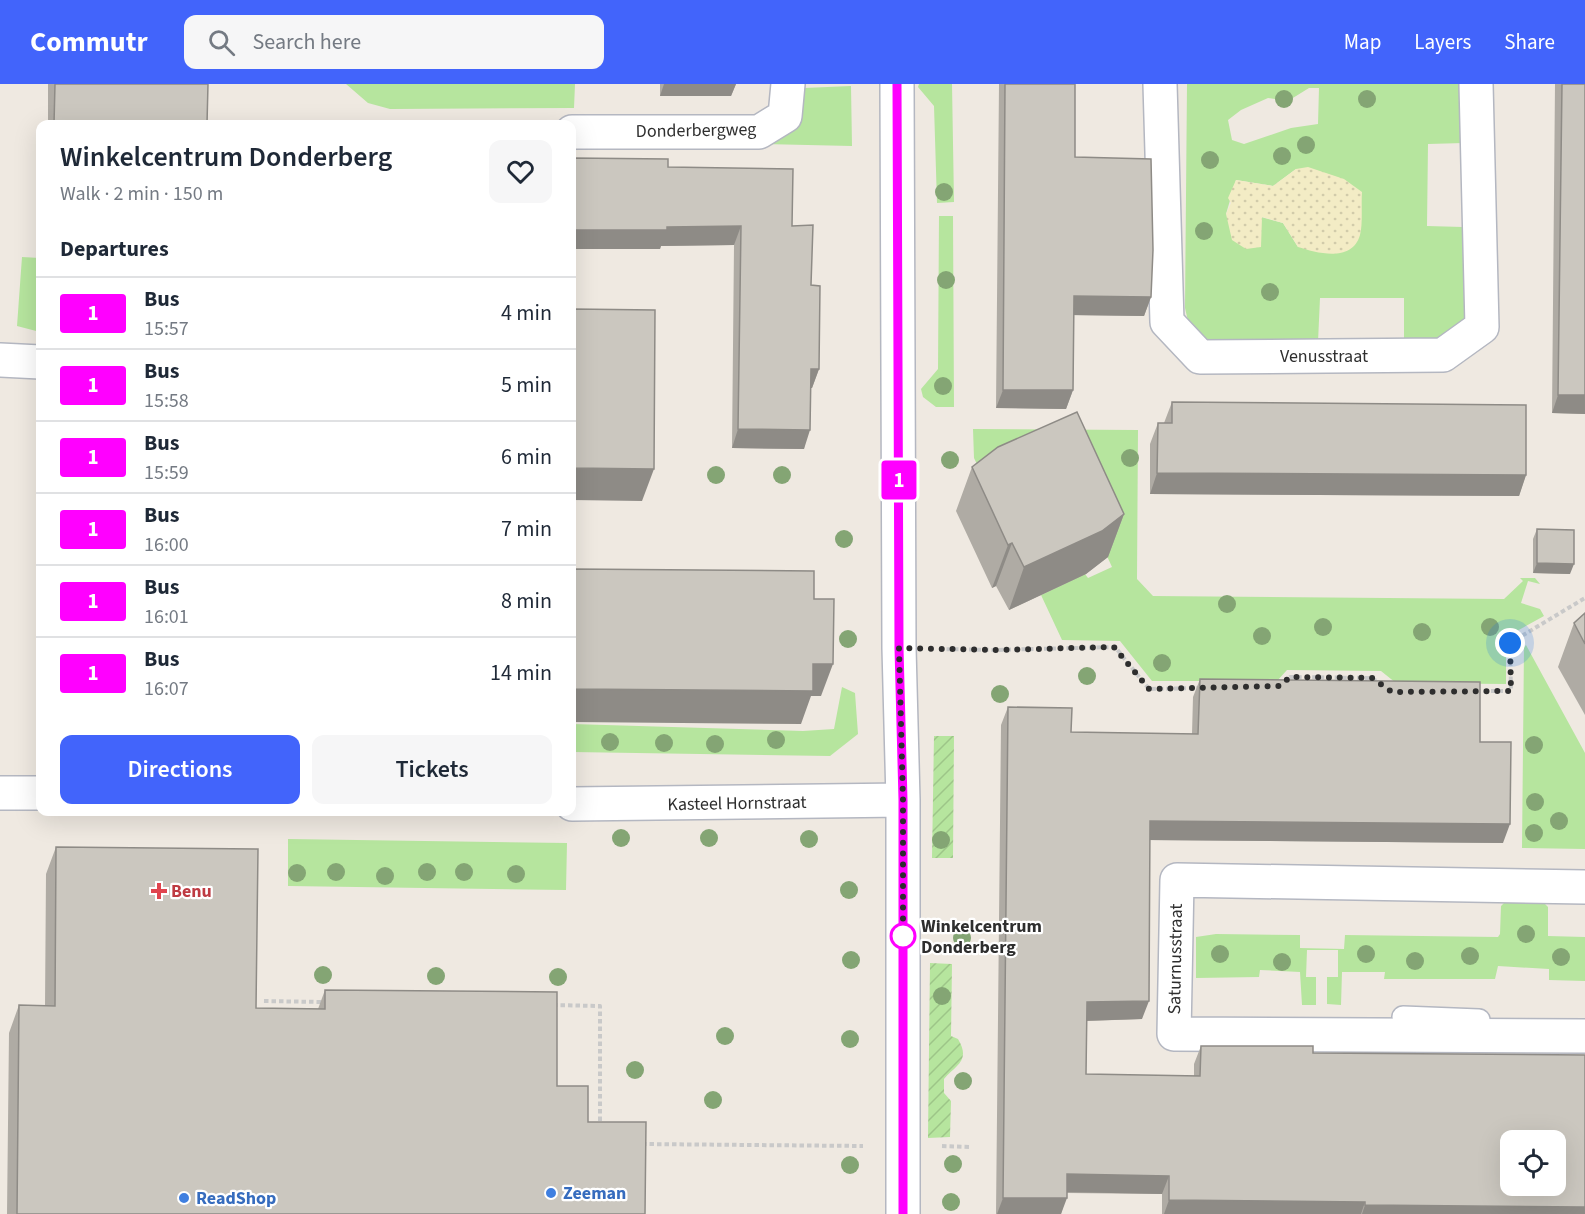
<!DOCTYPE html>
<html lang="en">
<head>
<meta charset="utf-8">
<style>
  :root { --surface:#fff; --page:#f6f6f7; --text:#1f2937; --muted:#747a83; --line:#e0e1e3; --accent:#4264fb }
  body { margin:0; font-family:"Source Sans 3",sans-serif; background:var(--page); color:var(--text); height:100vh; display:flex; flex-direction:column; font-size:22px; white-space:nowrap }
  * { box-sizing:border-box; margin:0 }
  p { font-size:20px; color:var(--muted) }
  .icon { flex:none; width:33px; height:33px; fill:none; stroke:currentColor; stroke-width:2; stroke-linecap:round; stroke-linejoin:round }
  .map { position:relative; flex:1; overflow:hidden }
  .details { position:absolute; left:36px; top:36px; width:540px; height:696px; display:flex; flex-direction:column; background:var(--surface); border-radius:12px; box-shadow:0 6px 24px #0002 }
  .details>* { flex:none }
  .badge { padding:0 12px; border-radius:4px; font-size:21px; line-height:39px }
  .tools { position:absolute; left:1500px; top:1046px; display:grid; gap:12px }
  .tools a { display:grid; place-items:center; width:66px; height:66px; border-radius:12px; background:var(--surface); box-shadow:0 6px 24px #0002; font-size:30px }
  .you { position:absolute; width:30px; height:30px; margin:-15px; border:4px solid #fff; border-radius:50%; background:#1a73e8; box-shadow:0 0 0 9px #1a73e833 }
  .map>.badge { position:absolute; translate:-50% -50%; box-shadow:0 0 0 3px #fff }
  h2 { padding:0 24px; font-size:22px; line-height:54px }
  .round { display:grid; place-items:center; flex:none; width:63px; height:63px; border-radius:12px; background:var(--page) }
  .overview { display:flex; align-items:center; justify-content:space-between; height:102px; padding:0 24px }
  h1 { font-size:28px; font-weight:600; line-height:45px }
  .action { display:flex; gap:12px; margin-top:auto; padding:12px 24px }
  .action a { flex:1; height:69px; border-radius:12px; background:var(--accent); color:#fff; font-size:24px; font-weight:600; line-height:69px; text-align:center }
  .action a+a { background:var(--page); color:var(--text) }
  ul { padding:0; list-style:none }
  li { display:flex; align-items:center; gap:18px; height:72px; padding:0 24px; border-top:2px solid var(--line) }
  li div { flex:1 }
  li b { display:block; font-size:22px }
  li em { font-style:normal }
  li .badge { min-width:66px; font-weight:700; text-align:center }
  header { display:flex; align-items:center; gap:36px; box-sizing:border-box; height:84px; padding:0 30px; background:var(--accent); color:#fff }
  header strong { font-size:28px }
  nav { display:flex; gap:33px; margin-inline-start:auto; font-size:21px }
  .search { width:420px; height:54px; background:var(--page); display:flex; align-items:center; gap:15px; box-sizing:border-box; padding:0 21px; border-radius:12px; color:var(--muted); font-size:22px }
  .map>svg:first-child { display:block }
  .grass { fill:#b6e59e; fill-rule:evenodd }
  .sand { fill:url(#sand-dots) }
  .garden { fill:url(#garden-furrows) }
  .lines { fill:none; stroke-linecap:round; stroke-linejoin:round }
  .service-casing { stroke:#b4b7c1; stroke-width:24 }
  .minor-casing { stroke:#b4b7c1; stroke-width:36 }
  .path { stroke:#c9c9c9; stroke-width:4; stroke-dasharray:4.5 3; stroke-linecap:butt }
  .service { stroke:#fff; stroke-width:21 }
  .minor { stroke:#fff; stroke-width:33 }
  .tree { fill:#84a574 }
  .wall { fill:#afaba4 }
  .shaded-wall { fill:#8e8b86 }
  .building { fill:#cbc7bf; stroke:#8e8b86; stroke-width:1.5; fill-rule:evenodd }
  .line-casing { stroke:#fff; stroke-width:14 }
  .line { stroke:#f0f; stroke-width:9 }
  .walk { stroke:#2e2e2e; stroke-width:6; stroke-dasharray:0 10.8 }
  .health-dot { fill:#e0444e; stroke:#fff; stroke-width:2 }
  .stop-dot { fill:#fff; stroke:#f0f; stroke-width:3 }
  .shop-dot { fill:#3f7fe0; stroke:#fff; stroke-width:2 }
  .labels { text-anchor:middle; stroke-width:4.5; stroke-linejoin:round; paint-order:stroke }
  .street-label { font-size:18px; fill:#2e2e2e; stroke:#fff }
  .health-label { font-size:18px; font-weight:bold; fill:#be3a42; stroke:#fff; text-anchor:start }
  .stop-label { font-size:18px; font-weight:bold; fill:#2e2e2e; stroke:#fff; text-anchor:start }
  .shop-label { font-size:18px; font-weight:bold; fill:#366cbe; stroke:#fff; text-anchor:start }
</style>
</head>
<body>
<header>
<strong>Commutr</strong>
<div class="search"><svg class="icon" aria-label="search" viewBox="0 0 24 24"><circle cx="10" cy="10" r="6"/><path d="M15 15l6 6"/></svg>Search here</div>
<nav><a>Map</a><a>Layers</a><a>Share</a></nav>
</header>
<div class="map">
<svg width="1585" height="1130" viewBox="0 0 1585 1130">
  <defs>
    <pattern id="sand-dots" width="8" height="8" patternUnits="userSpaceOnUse" patternTransform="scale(1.5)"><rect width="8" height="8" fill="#f3ecc5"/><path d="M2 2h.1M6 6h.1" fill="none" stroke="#d1cbaa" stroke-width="1.8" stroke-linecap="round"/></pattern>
    <pattern id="garden-furrows" width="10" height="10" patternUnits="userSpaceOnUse" patternTransform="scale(1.5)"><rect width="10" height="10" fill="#b6e59e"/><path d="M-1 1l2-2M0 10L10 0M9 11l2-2" fill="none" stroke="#9dc588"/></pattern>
  </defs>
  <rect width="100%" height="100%" fill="#efe9e1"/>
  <!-- grass -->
  <path class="grass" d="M346 0H575L574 24 390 25 368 19Z
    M919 0H952L954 118 937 119 934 22 918 3Z
    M1187 0H1474L1464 59 1428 60 1427 142 1463 143 1472 226 1456 255 1404 256V214H1320L1318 258H1214L1195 249 1188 237 1185 224ZM1309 4H1319L1318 40 1291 44 1244 60 1232 56 1228 36 1241 26 1268 14 1288 17ZM1296 85 1298 163 1283 139 1261 133 1226 130 1236 96 1273 102Z
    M851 2 852 62 763 60 783 48 803 23 804 4Z
    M939 132H953L954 323H936L923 313 921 305 938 285Z
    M22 173 40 174V248L17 242Z
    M973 345 1138 346 1137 495 1153 512 1504 515 1523 497 1520 494H1535L1540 500 1528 497 1521 519 1540 525 1544 532 1506 553V600L1396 599 1381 587 1287 586 1277 597H1152L1120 557 1062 556 1041 511 1085 490 1088 494 1112 483 1072 396 984 395 974 374Z
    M1526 561 1585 669V765L1522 764 1524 563Z
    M842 603 855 609 858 650 830 672 572 668V640L803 647 834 645Z
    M288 755 567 759 566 806 288 802Z
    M1504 819H1544L1548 823V852L1585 853V897L1549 896V885L1498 882 1495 895H1384L1385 888H1342L1341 921 1327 920V893H1338V866H1307L1306 893H1316V921H1302L1300 888 1260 886 1259 893 1196 894V853L1216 850 1300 851V864L1344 865 1345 851 1498 853 1500 850 1501 822Z"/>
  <!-- sand -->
  <path class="sand" d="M1308 83 1344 95 1362 108C1361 121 1363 139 1360 151 1352 179 1317 169 1298 163L1283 139 1262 133 1261 163 1246 165 1232 156 1226 130 1231 119 1228 114 1236 96 1273 102 1296 85Z"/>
  <!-- garden -->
  <path class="garden" d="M934 652H954L953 774H932Z
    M930 879 952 880 951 952 958 955C971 977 956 981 944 995V1009L951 1017 950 1053 928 1054Z"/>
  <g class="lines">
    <defs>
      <path id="service" d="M1403 933 1479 936"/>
      <path id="minor" d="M897 0 899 564 903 716V1130
        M1160 0 1167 238 1200 273 1443 271 1482 243 1476 0
        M572 48H759L785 32 788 0
        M0 276 40 278
        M0 709H40
        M572 720 903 716
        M1585 803 1177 796 1174 950 1585 952"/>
    </defs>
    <!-- service casing -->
    <use href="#service" class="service-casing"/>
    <!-- minor casing -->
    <use href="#minor" class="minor-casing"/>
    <!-- path -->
    <path class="path" d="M939 565 996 566 1115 563 1149 605 1200 604
      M1284 598 1290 593 1372 594 1378 598
      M1476 607H1511L1510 559 1585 514
      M264 917 323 918
      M553 921 600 922V1041
      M642 1060 863 1062
      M942 1062 971 1063"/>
    <!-- service -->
    <use href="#service" class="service"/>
    <!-- minor -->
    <use href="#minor" class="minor"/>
  </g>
  <!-- trees -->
  <g class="tree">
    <circle cx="1284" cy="15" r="9"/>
    <circle cx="1367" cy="15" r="9"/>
    <circle cx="1306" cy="61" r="9"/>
    <circle cx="1282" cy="72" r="9"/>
    <circle cx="1210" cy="76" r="9"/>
    <circle cx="944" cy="108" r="9"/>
    <circle cx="1204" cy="147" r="9"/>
    <circle cx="946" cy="196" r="9"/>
    <circle cx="1270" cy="208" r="9"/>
    <circle cx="943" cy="302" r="9"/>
    <circle cx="1130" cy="374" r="9"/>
    <circle cx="950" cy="376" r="9"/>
    <circle cx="716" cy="391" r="9"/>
    <circle cx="782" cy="391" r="9"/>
    <circle cx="844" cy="455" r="9"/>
    <circle cx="1227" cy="520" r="9"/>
    <circle cx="1323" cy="543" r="9"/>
    <circle cx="1490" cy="543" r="9"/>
    <circle cx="1422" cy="548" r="9"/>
    <circle cx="1262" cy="552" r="9"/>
    <circle cx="848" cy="555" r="9"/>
    <circle cx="1162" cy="579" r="9"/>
    <circle cx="1087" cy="592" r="9"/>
    <circle cx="1000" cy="610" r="9"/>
    <circle cx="776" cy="656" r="9"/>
    <circle cx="610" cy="658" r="9"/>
    <circle cx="664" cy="659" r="9"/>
    <circle cx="715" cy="660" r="9"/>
    <circle cx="1534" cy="661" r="9"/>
    <circle cx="1535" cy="718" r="9"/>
    <circle cx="1559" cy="737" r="9"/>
    <circle cx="1534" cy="749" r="9"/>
    <circle cx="621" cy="754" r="9"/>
    <circle cx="709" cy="754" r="9"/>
    <circle cx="809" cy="755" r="9"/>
    <circle cx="941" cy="756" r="9"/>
    <circle cx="336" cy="788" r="9"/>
    <circle cx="427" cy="788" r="9"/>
    <circle cx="464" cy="788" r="9"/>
    <circle cx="297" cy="789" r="9"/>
    <circle cx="516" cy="790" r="9"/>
    <circle cx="385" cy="792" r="9"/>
    <circle cx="849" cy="806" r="9"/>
    <circle cx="1526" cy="850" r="9"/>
    <circle cx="962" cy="854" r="9"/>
    <circle cx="1220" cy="870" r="9"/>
    <circle cx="1366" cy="870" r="9"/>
    <circle cx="1470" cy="872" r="9"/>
    <circle cx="1561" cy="873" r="9"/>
    <circle cx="851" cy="876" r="9"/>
    <circle cx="1415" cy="877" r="9"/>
    <circle cx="1282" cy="878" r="9"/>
    <circle cx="323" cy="891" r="9"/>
    <circle cx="436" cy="892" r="9"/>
    <circle cx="558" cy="893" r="9"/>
    <circle cx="942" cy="912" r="9"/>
    <circle cx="725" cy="952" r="9"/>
    <circle cx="850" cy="955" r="9"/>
    <circle cx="635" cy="986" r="9"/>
    <circle cx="963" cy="997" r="9"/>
    <circle cx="713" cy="1016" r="9"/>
    <circle cx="953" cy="1080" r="9"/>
    <circle cx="850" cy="1081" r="9"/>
    <circle cx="951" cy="1118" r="9"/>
  </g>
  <!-- wall -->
  <path class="wall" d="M48 0H208L207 40H48Z
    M660 0H736L731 12H660Z
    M999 0H1075V73L1151 213 1144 232 1074 231 1073 306 1066 325 996 324Z
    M1555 0H1585V330L1552 329Z
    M668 83 792 142 811 201 819 285 812 304H811L804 365 732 364 734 161 661 162 660 165Z
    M1172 318 1526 391 1519 412 1150 410V360L1158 339H1164Z
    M972 383 1124 430 1108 473 1086 490 1009 526 996 502 992 504 956 427Z
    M1537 445 1570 490 1533 489V455Z
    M1585 529V631L1558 583 1574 539Z
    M1200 595 1480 658 1503 759 1150 756 1142 935 1087 937 1086 990 1194 992V980L1201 962 1313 969 1585 1130H1162V1110L1067 1109 1061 1130H996L1001 641 1008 623 1071 648 1192 650 1193 613Z
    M56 763 256 924 318 925 325 906 557 1002 588 1038 645 1130H7L9 949 19 921 45 922 46 790Z"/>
  <!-- shaded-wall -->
  <path class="shaded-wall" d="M664 0H736L731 12H660Z
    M741 142 734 161 661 162 660 165H572V146L667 143Z
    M1074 212 1151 213 1144 232 1067 231Z
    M811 285H819L812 304H804Z
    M1003 306H1073L1066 325 996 324Z
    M1558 311H1585V330L1552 329Z
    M738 345 810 346 804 365 732 364Z
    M572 384 654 385 642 417 572 416Z
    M1157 389 1526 391 1519 412 1150 410Z
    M1124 430 1108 473 1086 490 1009 526 1024 483Z
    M1012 459 996 502 992 504 1008 461Z
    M1537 479 1574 480 1570 490 1533 489Z
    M813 580H833L821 612H811L801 640 572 638V605Z
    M1150 737 1510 740 1503 759 1143 756Z
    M1149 917 1142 935 1081 937 1087 918Z
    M1067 1090 1169 1092 1162 1110 1060 1108Z
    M1003 1114H1067L1061 1130H997Z
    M1169 1116 1365 1118 1361 1130H1164Z
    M1365 1121 1585 1123V1130H1362Z"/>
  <!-- building -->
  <path class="building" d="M55 0H208L207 40H54Z
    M1005 0H1075V73L1151 75 1153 166 1151 213 1074 212 1073 306H1003Z
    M1562 0H1585V311H1558Z
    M572 74 668 75V83L793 85 792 142 813 141 811 201 820 202 819 285H811L810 346 738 345 741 142 667 143V146H572Z
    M572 225 655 226 654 385 572 384Z
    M1172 318 1526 321V391L1157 389 1158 339H1172Z
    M1077 328 1124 430 1102 447 1024 483 1012 459 1008 461 972 383 998 363Z
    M1537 445 1574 446V480L1537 479Z
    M572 485 814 487V515H834L833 580H813V607L572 605Z
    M1585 529V560L1574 539Z
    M1200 595 1480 598V658H1511L1510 740 1150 737 1149 917 1087 918 1086 990 1200 992 1201 962H1313V969L1585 971V1123L1365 1121V1118L1169 1116V1092L1067 1090V1114H1003L1008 623 1072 624 1071 648 1198 650ZM1510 1056H1556V1101H1510Z
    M56 763 258 765 256 924 325 925V906L557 908V1002H588V1038H646L645 1130H17L19 921 55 922Z"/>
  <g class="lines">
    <defs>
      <path id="line" d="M897 0 899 564 903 716V1130"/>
    </defs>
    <!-- line casing -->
    <use href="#line" class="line-casing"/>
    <!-- line -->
    <use href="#line" class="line"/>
    <!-- walk -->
    <path class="walk" d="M903 852V854V716L899 564 996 566 1114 563 1149 605 1280 602 1290 593 1372 594 1392 608 1511 607 1510 559"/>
  </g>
  <!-- markers -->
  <path class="health-dot" d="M156 798h6v6h6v6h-6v6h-6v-6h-6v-6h6z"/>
  <circle class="stop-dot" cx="903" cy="852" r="12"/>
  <g class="shop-dot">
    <circle cx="551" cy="1109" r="6"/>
    <circle cx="184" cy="1114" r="6"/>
  </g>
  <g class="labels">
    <!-- street labels -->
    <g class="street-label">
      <text transform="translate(696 46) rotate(-1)" y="6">Donderbergweg</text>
      <text x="1324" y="278">Venusstraat</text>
      <text transform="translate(737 719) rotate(-1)" y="6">Kasteel Hornstraat</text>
      <text transform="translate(1175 875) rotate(-89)" y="6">Saturnusstraat</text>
    </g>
    <!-- health labels -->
    <g class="health-label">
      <text x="171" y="813">Benu</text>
    </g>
    <!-- stop labels -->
    <g class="stop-label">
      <text x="921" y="848">Winkelcentrum<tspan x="921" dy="21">Donderberg</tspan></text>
    </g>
    <!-- shop labels -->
    <g class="shop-label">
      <text x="563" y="1115">Zeeman</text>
      <text x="196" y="1120">ReadShop</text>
    </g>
  </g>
</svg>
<div class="tools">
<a><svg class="icon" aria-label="locate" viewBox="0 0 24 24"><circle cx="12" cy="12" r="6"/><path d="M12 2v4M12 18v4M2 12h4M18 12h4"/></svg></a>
</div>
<div class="you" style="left:1510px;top:559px"></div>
<b class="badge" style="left:899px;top:396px;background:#f0f;color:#fff">1</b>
<section class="details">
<div class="overview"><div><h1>Winkelcentrum Donderberg</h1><p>Walk · 2 min · 150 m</p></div><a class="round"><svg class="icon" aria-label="heart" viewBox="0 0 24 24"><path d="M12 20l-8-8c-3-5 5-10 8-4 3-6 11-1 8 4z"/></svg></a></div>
<h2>Departures</h2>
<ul>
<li><span class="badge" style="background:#f0f;color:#fff">1</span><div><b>Bus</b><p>15:57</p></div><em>4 min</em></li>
<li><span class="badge" style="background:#f0f;color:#fff">1</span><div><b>Bus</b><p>15:58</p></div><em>5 min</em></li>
<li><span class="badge" style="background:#f0f;color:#fff">1</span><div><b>Bus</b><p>15:59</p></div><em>6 min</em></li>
<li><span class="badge" style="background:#f0f;color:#fff">1</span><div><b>Bus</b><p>16:00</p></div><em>7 min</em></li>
<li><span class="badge" style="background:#f0f;color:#fff">1</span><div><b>Bus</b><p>16:01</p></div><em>8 min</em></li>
<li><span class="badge" style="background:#f0f;color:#fff">1</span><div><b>Bus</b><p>16:07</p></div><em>14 min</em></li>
</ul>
<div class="action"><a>Directions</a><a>Tickets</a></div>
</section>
</div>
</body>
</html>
